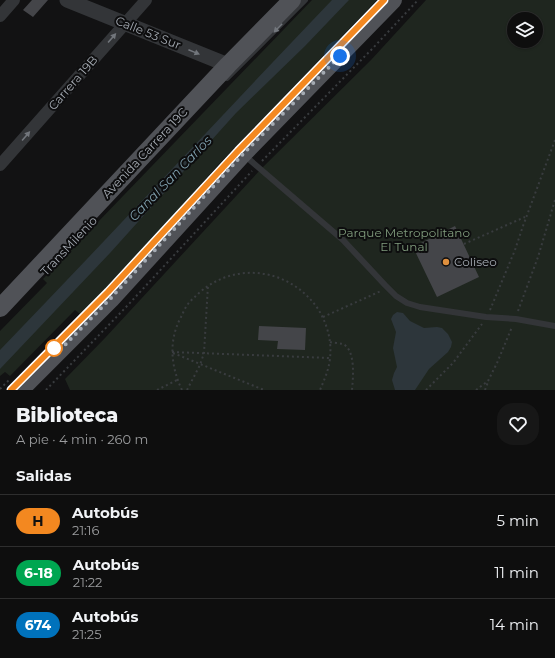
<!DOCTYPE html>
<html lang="es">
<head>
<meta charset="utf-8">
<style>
  :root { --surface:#0e0e0e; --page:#171717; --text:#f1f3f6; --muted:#9b9c9e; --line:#2e2e2e }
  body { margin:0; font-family:Montserrat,sans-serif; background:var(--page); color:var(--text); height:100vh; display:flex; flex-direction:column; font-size:15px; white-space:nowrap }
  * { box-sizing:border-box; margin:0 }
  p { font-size:13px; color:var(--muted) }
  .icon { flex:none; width:22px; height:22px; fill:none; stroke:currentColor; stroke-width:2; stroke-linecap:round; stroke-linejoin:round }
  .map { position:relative; height:390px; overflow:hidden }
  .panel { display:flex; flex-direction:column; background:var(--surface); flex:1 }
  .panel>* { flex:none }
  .badge { padding:0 8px; border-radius:13px; font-size:14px; line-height:26px }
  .controls { position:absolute; left:507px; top:12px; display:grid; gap:8px }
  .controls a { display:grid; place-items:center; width:36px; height:36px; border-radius:50%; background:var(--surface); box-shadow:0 1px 3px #0004,0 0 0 1px var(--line); font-size:20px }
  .you { position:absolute; width:20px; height:20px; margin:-10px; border:3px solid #fff; border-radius:50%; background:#1a73e8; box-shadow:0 0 0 6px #1a73e833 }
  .map>.badge { position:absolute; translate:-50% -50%; box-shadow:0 0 0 2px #fff }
  h2 { padding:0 16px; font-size:15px; line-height:36px }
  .round { display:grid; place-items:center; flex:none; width:42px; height:42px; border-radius:16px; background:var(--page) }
  .head { display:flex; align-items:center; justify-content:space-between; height:68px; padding:0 16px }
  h1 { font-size:19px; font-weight:800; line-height:30px }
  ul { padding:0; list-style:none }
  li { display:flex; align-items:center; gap:12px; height:52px; padding:0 16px; border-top:1px solid var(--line) }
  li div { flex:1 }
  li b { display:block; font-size:15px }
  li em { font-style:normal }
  li .badge { min-width:44px; font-weight:700; text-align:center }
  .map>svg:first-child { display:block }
  .green { fill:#1f261f; fill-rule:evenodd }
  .water { fill:#2d363b }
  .building { fill:#444549 }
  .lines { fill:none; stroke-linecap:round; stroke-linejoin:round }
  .path { stroke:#393c3f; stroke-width:2; stroke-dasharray:2 3; stroke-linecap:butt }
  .service { stroke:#333538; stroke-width:6 }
  .minor { stroke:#333538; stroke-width:12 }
  .tertiary { stroke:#333538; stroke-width:15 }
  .primary { stroke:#505257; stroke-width:18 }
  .oneway { fill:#72767c }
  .line-casing { stroke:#fff; stroke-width:9 }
  .line { stroke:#f38820; stroke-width:6 }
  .walk { stroke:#a5abb3; stroke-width:4; stroke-dasharray:0 7.2 }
  .poi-dot { fill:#e0903e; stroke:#0d0d0e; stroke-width:1.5 }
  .stop-dot { fill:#fff; stroke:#f38820; stroke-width:2 }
  .labels { text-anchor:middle; stroke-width:4; stroke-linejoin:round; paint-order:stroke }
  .street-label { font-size:12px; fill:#a5abb3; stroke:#0d0d0e }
  .park-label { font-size:12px; fill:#809c7d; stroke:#0d0d0e }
  .poi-label { font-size:12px; fill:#a5abb3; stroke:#0d0d0e; text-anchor:start }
  .water-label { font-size:13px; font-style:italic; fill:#7e9dab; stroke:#0d0d0e }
</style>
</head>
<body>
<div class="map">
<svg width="555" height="390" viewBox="0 0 555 390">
  <rect width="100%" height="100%" fill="#121213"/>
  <!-- green -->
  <path class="green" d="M312 0H377L218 165 122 274 80 314 75 310 10 376 5 372 0 376V331L47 283 43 279Z
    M426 0H555V390H70L65 379 105 338 261 169 371 60ZM514 19H536V41H514Z"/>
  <!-- water -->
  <path class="water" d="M332 0H349L305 46 236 113 110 253 0 369V350C112 234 221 116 332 0Z
    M397 312 403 313 410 321 424 328 437 327 442 328 448 334 452 342 451 347 448 352 429 369 415 390H395L392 380 394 373 397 367 393 348 396 332 391 319 393 315Z"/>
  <!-- building -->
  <path class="building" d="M32 0H48L33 17 23 10Z
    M455 226 479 277 437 297 413 247Z
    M259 326 306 328 305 350 277 349 278 341 258 340Z"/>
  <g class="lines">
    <!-- path -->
    <path class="path" d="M262 161 373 48 418 0
      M464 244 525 217
      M490 310 515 250 523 226 555 140
      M518 311 538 257 555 200
      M323 317 381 291
      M330 342C334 343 339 343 343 344 356 350 353 379 352 390
      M172 352 330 358
      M173 353 264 390
      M0 389 9 380
      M46 390 128 305 252 171
      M157 390 177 380
      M182 390C171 367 168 341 181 317 183 313 185 308 188 304 191 300 195 297 199 293 236 260 291 269 318 309 327 323 332 341 330 358 329 370 324 380 320 390
      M187 390 200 365 204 353 208 285
      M426 390 453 363 482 324
      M476 390 488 381 497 363 512 327
      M485 390 488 382"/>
    <!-- service -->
    <path class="service" d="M227 78 305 0
      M244 155 343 240 385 285 396 296 407 303 420 307 486 317 516 319 555 326"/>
    <!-- minor -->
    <path class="minor" d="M0 16 14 0
      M0 165 146 0"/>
    <!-- tertiary -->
    <path class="tertiary" d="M67 0 228 65"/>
    <!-- primary -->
    <path class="primary" d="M0 308 228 65 292 0
      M20 390 111 299 243 154 393 0"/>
  </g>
  <!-- one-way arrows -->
  <defs><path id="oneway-solid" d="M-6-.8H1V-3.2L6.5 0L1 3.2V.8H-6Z"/></defs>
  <g class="oneway">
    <use href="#oneway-solid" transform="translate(278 28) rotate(134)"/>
    <use href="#oneway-solid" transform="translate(112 38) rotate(-49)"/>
    <use href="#oneway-solid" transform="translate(194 52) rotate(22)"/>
    <use href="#oneway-solid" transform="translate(26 136) rotate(-49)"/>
  </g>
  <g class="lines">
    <defs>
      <path id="line" d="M11 390 108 292 238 151 384 0"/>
    </defs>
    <!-- line casing -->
    <use href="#line" class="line-casing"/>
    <!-- line -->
    <use href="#line" class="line"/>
    <!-- walk -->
    <path class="walk" d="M54 348 60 350 110 299 243 154 340 56"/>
  </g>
  <!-- markers -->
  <circle class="poi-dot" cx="446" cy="262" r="4"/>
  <circle class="stop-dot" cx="54" cy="348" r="8"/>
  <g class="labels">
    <!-- street labels -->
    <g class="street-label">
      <text transform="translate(148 33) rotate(22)" y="4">Calle 53 Sur</text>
      <text transform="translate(73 83) rotate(-49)" y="4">Carrera 19B</text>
      <text transform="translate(145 153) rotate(-47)" y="4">Avenida Carrera 19C</text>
      <text transform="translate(69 246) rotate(-47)" y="4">TransMilenio</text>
    </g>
    <!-- park labels -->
    <g class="park-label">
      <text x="404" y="237">Parque Metropolitano<tspan x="404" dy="14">El Tunal</tspan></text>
    </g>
    <!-- poi labels -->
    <g class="poi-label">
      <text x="454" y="266">Coliseo</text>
    </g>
    <!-- water labels -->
    <g class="water-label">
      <text transform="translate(170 178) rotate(-46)" y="5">Canal San Carlos</text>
    </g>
  </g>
</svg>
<div class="controls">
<a><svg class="icon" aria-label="layers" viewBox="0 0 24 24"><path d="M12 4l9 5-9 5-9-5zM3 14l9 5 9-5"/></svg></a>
</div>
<div class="you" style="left:340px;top:56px"></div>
</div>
<section class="panel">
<div class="head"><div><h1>Biblioteca</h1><p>A pie · 4 min · 260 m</p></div><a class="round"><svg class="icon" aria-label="heart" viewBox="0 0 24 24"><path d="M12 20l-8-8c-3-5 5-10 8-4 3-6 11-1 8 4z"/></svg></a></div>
<h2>Salidas</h2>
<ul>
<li><span class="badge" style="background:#f38820;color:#111">H</span><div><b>Autobús</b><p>21:16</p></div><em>5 min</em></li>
<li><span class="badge" style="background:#00a651;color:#fff">6-18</span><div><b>Autobús</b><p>21:22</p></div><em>11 min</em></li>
<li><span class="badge" style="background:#0072bc;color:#fff">674</span><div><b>Autobús</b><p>21:25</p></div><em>14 min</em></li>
</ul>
</section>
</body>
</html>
